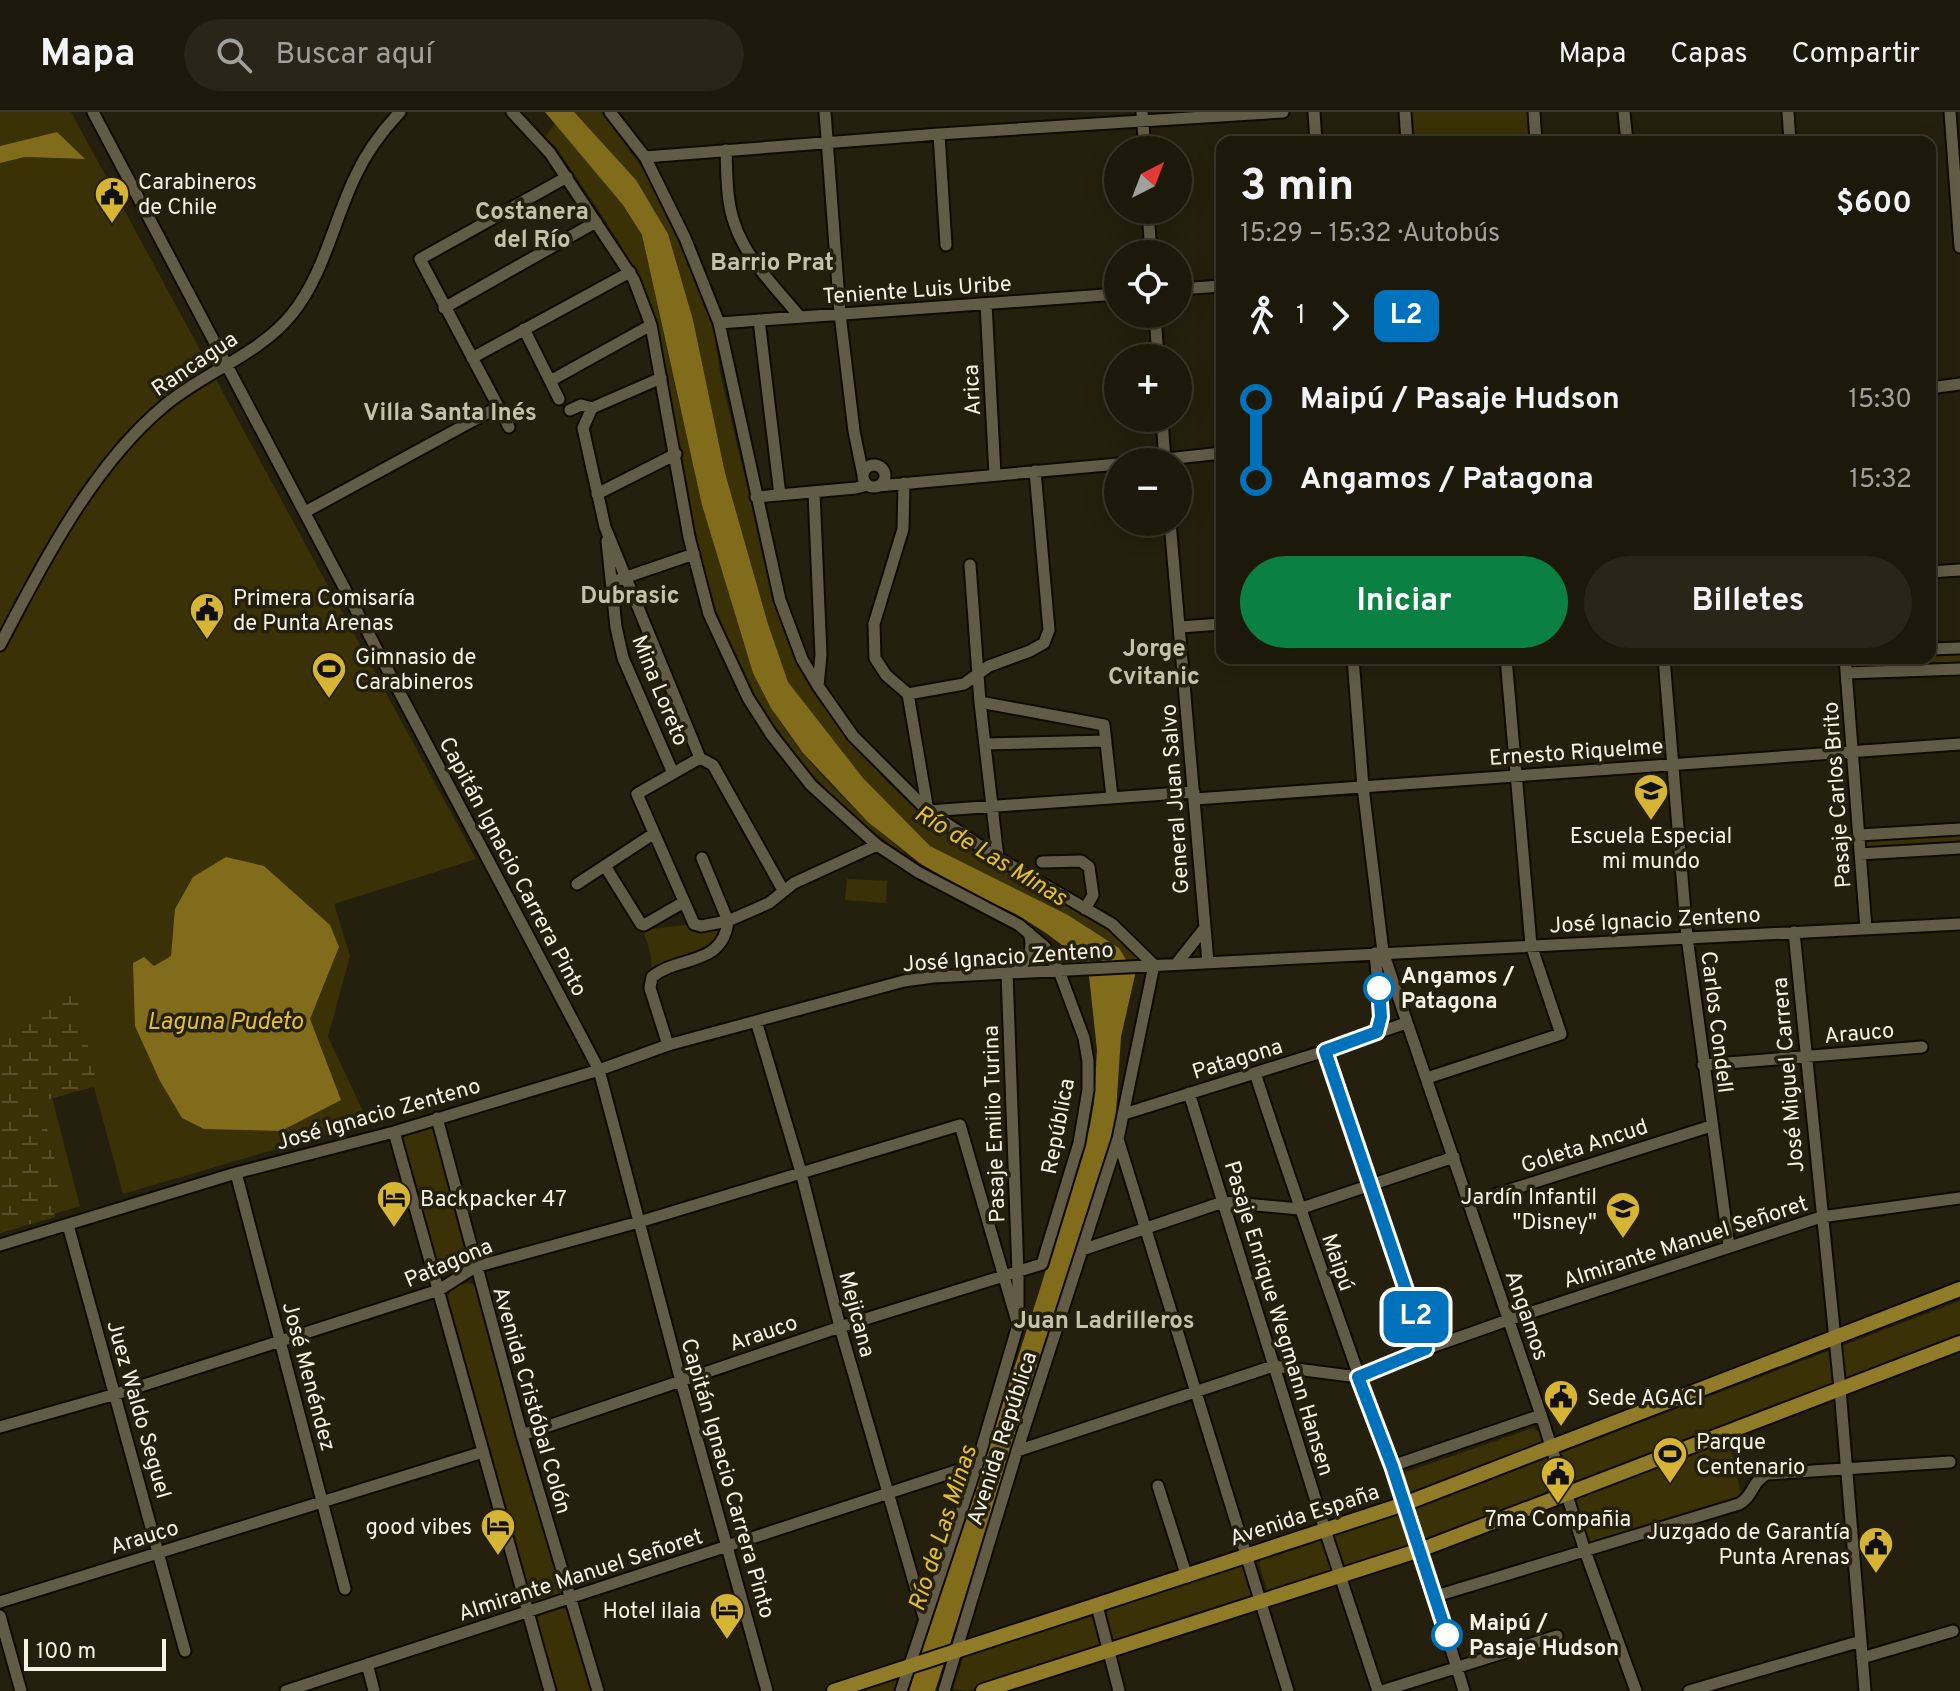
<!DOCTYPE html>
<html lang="es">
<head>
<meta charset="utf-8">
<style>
  :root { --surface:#1c180a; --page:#292518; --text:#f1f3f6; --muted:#a0a09c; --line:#3a372b; --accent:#0b8043 }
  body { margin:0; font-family:Overpass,sans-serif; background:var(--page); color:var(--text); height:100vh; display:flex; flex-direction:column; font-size:30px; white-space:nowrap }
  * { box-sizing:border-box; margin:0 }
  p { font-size:26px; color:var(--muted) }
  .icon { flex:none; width:44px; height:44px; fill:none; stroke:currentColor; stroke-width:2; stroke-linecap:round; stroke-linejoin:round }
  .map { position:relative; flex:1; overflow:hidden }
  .details { position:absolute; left:1216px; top:24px; width:720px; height:528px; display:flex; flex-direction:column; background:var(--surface); border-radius:16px; box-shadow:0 4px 20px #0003,0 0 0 2px var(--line) }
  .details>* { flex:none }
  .badge { padding:0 16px; border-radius:12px; font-size:28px; line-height:52px }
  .needle { width:52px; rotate:42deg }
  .controls { position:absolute; left:1104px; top:24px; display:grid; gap:16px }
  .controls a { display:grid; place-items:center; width:88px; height:88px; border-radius:50%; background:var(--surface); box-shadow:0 4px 20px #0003,0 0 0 2px var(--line); font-size:40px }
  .scale { position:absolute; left:24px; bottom:20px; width:142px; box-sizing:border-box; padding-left:8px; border:4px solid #f5f2e6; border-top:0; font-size:22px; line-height:28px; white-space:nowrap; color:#f5f2e6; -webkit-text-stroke:6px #25200d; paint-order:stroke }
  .map>.badge { position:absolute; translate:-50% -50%; box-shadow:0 0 0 4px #fff }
  .legs { display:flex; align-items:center; gap:12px; height:88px; padding:0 24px; font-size:26px }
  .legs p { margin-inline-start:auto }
  .head { display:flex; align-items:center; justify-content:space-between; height:136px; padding:0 24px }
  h1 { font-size:44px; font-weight:700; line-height:60px }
  .cta { display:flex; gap:16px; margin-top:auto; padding:16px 24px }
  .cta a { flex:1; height:92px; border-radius:48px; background:var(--accent); color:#fff; font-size:32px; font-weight:700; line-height:92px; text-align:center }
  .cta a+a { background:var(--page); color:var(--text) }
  ul { padding:0 24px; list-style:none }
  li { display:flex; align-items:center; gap:28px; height:80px; font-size:30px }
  li i { display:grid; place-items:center; width:12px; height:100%; margin:0 10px; background:currentColor }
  li i::after { content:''; width:20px; height:20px; margin:-10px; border:6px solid; border-radius:50%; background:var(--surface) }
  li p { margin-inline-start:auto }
  li:first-child i { background:linear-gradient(#0000 50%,currentColor 0) }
  li:last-child i { background:linear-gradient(currentColor 50%,#0000 0) }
  header { display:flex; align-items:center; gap:48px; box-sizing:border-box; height:112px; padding:0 40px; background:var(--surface); border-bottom:2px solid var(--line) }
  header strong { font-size:38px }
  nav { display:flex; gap:44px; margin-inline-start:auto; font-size:28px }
  .search { width:560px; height:72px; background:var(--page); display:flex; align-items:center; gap:20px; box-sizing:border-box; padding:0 28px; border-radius:44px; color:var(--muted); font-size:30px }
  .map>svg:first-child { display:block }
  .green { fill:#3b3107 }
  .wetland { fill:url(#wetland-marsh) }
  .water { fill:#806c1b }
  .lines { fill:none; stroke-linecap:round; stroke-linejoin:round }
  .minor-casing { stroke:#0f0a00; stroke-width:15 }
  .major-casing { stroke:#0f0a00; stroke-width:18 }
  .minor { stroke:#625c47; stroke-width:11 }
  .major { stroke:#907c28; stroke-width:14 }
  .line-1-casing { stroke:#fff; stroke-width:18 }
  .line-1 { stroke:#0072bc; stroke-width:12 }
  .stop-1-dot { fill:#fff; stroke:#0072bc; stroke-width:4 }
  .labels { text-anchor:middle; stroke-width:7; stroke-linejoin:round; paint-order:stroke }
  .poi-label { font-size:22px; fill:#f5f2e6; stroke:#25200d; text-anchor:start }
  .street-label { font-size:22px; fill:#f5f2e6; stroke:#25200d }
  .stop-label { font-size:22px; font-weight:bold; fill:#f5f2e6; stroke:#25200d; text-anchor:start }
  .neighbourhood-label { font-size:24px; font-weight:bold; fill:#c8c1aa; stroke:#25200d }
  .water-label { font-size:24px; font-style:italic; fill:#e4c032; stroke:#25200d }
</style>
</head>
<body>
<header>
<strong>Mapa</strong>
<div class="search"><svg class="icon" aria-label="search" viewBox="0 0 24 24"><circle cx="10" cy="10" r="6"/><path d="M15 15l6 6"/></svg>Buscar aquí</div>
<nav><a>Mapa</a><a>Capas</a><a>Compartir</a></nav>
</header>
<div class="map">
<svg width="1960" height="1579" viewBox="0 0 1960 1579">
  <defs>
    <pattern id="wetland-marsh" width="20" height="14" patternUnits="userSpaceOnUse" patternTransform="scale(2)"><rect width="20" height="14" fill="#3b3107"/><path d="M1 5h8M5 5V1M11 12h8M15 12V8" fill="none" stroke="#584f2b"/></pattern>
  </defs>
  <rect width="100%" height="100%" fill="#25200d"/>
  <!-- green -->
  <path class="green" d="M0 0H71L476 747 334 792 350 844 328 925 368 1010 123 1082 94 975 52 986 80 1094 54 1102 55 1105 0 1121V51L25 45 83 47 57 20 0 34Z
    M574 0H601L648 64 692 151 712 207 721 266 773 482 798 550 825 597 888 671 920 701 950 725 1001 757 1119 824 1143 848H1126L1119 836 1068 803 930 734 863 666 788 570 768 512 725 361 693 208Z
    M1410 0H1530L1532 30H1410Z
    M555 11 623 93 642 123C668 242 692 361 728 478 741 519 749 560 772 597 806 655 857 701 908 744 794 671 719 550 695 418 685 366 677 314 666 262 662 243 659 222 653 203 634 142 590 88 556 35L545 25Z
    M1960 540V550L1852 555 1851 546H1930V542Z
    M1960 723V733L1866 737V727Z
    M847 767 887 769 886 791 845 788Z
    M694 812 703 820 727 818 719 832 652 859 650 839 643 818Z
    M430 1016 437 1019 470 1145C464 1158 456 1163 441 1164L403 1029 405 1023Z
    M471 1171 478 1176 563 1477 561 1483 535 1491 528 1486 447 1187C450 1175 460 1172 471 1171Z
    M1960 1189V1227L1422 1431 1410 1398Z
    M1533 1316 1539 1320 1542 1332 1413 1385 1408 1381 1403 1365 1406 1360Z
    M1729 1328 1742 1387 1589 1434 1573 1383Z
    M1397 1402 1404 1405 1413 1431 1410 1437 1272 1483 1267 1478 1259 1452 1262 1447Z
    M1242 1454 1247 1457 1255 1482 1252 1490 1118 1533 1111 1528 1104 1504 1108 1498Z
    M562 1495 568 1498 592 1579H555L536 1510 540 1502Z
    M1090 1505 1094 1509 1101 1532 1097 1539 968 1579 953 1577 964 1544Z
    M901 1563 896 1579H851Z"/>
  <!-- wetland -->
  <path class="wetland" d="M76 881 97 973 40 990 61 1071 50 1090 55 1105 0 1121V919Z"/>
  <!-- water -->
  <path class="water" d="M545 0H574L636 68 668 122 693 208 725 361 768 512 788 570 863 666 930 734 1068 803 1119 836 1135 863 1121 925 1115 1015 935 1579H909L1040 1177 1090 1014 1094 991 1097 938 1089 864 1062 833 1046 821 1016 802 967 779 921 752 868 710 803 641 771 596 753 561 702 393 642 123 623 93Z
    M57 20 85 47 25 45 0 51V34Z
    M226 745 264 754 330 813 339 835 310 907 341 988 281 1019 204 1017 182 1006 160 969 135 914 133 851 144 845 154 854 171 844 175 797 193 765Z"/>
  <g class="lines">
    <defs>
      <path id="minor" d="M93 0 599 958 681 1269 767 1579
        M512 0 550 41 634 168 651 213 689 425 709 502 748 586 771 622 811 673 877 733 918 760 1019 813 1045 835 1059 859 1084 926 1088 949V978L1079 1031 1042 1152 840 1215 522 1323
        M610 0 645 45 685 126 719 211 780 488 802 547 818 574 853 624 928 699 998 746 1112 812 1154 853 1118 1027 1017 1339 944 1579
        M825 0 840 202 854 319 863 363
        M1142 0 1145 38
        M1314 0 1316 30
        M1405 0 1407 30
        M1534 0 1536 30
        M1624 0 1627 30
        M1788 0 1790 30
        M1950 0 1960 135
        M939 22 946 133
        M726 38C727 62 726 89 735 113 747 148 777 177 800 205
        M645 45 939 22 1283 0
        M1148 98 1151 142
        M1178 177 1222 174
        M986 192 995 363
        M444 196 596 110
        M1155 202 1158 246
        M759 208 780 383
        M719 211 1118 182
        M524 217 559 287
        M472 246 630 160
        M550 269 651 213
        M1930 276 1960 272
        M592 296 583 316 605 415 700 646 713 653 783 778
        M570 298 581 293 592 296 661 266
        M1162 306 1165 350
        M509 315 420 147 567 65
        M1139 350 1222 341
        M863 364a11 11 0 1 1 22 0a11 11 0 1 1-22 0Z
        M904 371 903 417 874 512 875 546 886 563 908 582 928 699 1194 680
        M878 374 1118 352
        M814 380 821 543 818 574
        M597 382 676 342
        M756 385 856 376 867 373
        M305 400 498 295
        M1170 410 1208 850
        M607 429 616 515 623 546 673 661
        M970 453 980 590 998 746
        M1930 460 1960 458
        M612 470 694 442
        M1180 515 1222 512
        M0 533C42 452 93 353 164 294 204 260 259 243 292 202 324 162 333 111 355 65 366 41 382 19 400 0
        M1930 537 1960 536
        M1353 546 1363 675 1383 840 1541 1303 1585 1439 1636 1579
        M1664 546 1687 825 1729 1135
        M1845 546 1866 817
        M1846 561 1960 557
        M908 582 964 572 989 554 1030 539 1044 531 1049 518 1035 359
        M980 590 1104 613 1112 685
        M985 632 1106 629
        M700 646 637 682 694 812 701 814 728 809 769 791 794 771 877 733
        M1195 687 1960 632
        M1859 723 1960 717
        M1860 742 1960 736
        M702 746 728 809
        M1042 750 1081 749 1089 755 1093 783 1085 797
        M605 754 641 812 644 813 684 790
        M577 772 653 722
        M1794 820 1840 1277 1865 1579
        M1375 841 1381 905 1377 920
        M1177 851 1204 817
        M1015 860C1027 848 1035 839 1029 821
        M756 909 801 1060 840 1215 924 1505
        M668 933 650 876 652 865C678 843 723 855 728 809
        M1325 939 1426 1237
        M1703 953 1922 935
        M1255 961C1322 1168 1401 1371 1464 1579
        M1427 966 1561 922 1531 833 1506 546
        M1189 981 1325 1418 1378 1579
        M1124 1002 1325 939 1406 911
        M437 1006 522 1323 598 1579
        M394 1020 550 1579
        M1118 1027 1288 1579
        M236 1061 345 1477
        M1469 1091 1711 1014
        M68 1113 185 1539
        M0 1133 236 1061 394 1020 599 958 668 933 904 869 933 865 1960 812
        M1082 1138 1223 1090 1299 1097 1454 1045
        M0 1315 116 1282 439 1178 475 1155 639 1110 960 1013 1018 1213
        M1017 1339 1273 1254 1358 1265 1426 1237 1508 1208 1821 1105 1960 1086
        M1392 1354 1541 1303
        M1158 1374 1187 1465
        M1436 1484 1739 1392C1753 1385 1752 1369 1767 1362L1950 1350
        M0 1490 483 1340
        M1097 1494 1119 1579
        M0 1504 21 1579
        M1862 1546 1953 1519
        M367 1552 374 1579
        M286 1579 977 1352
        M901 1579 977 1352 1018 1213V1161L1007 861
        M1382 1579 1557 1524
        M1689 1579 1861 1529"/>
      <path id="major" d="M834 1579 1404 1392 1960 1177
        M983 1579 1420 1438 1960 1231"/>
    </defs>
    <!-- minor casing -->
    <use href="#minor" class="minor-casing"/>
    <!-- major casing -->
    <use href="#major" class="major-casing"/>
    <!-- minor -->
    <use href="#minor" class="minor"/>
    <!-- major -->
    <use href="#major" class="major"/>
  </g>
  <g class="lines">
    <defs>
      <path id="line-1" d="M1379 876 1381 905 1377 920 1325 939 1426 1237 1358 1265 1392 1354 1447 1523"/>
    </defs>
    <!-- line-1 casing -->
    <use href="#line-1" class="line-1-casing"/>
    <!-- line-1 -->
    <use href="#line-1" class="line-1"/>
  </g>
  <!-- icons -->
  <defs>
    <symbol id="civic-pin" viewBox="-11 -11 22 30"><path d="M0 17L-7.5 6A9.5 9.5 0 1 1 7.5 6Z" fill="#d6b534" stroke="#25200d"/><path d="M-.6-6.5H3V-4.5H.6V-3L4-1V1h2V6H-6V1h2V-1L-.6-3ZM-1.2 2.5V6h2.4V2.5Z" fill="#111"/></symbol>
    <symbol id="stadium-pin" viewBox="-11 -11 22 30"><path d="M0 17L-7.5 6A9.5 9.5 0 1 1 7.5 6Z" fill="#d6b534" stroke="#25200d"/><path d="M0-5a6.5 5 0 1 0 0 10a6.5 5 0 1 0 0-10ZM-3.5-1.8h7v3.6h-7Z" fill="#111"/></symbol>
    <symbol id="school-pin" viewBox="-11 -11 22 30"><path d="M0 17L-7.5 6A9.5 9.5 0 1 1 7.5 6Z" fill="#d6b534" stroke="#25200d"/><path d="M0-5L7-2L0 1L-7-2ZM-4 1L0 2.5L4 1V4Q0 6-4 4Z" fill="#111"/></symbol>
    <symbol id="hotel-pin" viewBox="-11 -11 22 30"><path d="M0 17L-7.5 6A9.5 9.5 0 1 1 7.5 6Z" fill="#d6b534" stroke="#25200d"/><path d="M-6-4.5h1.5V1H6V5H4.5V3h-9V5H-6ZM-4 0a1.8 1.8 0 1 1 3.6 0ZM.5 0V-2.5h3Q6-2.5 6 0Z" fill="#111"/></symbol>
  </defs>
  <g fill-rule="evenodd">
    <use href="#civic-pin" x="92" y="62" width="40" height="54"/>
    <use href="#civic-pin" x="187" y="478" width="40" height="54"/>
    <use href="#stadium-pin" x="309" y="537" width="40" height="54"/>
    <use href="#school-pin" x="1631" y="659" width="40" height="54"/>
    <use href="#hotel-pin" x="374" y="1066" width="40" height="54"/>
    <use href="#school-pin" x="1603" y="1077" width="40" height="54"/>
    <use href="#civic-pin" x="1541" y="1265" width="40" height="54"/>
    <use href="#stadium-pin" x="1650" y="1322" width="40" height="54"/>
    <use href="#civic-pin" x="1538" y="1342" width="40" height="54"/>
    <use href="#hotel-pin" x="478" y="1394" width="40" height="54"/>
    <use href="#civic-pin" x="1856" y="1412" width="40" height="54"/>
    <use href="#hotel-pin" x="707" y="1478" width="40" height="54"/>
  </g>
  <!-- markers -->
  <g class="stop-1-dot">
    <circle cx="1379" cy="876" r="14"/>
    <circle cx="1447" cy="1523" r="14"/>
  </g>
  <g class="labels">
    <!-- poi labels -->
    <g class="poi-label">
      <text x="138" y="77">Carabineros<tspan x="138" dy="25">de Chile</tspan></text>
      <text x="233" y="493">Primera Comisaría<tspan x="233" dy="25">de Punta Arenas</tspan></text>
      <text x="355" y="552">Gimnasio de<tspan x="355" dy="25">Carabineros</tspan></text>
      <text x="1651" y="731" text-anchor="middle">Escuela Especial<tspan x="1651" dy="25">mi mundo</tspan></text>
      <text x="1597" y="1092" text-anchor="end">Jardín Infantil<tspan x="1597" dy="25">"Disney"</tspan></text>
      <text x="420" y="1094">Backpacker 47</text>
      <text x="1587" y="1293">Sede AGACI</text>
      <text x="1696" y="1337">Parque<tspan x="1696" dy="25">Centenario</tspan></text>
      <text x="1558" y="1414" text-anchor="middle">7ma Compañia</text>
      <text x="472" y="1422" text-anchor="end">good vibes</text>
      <text x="1850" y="1427" text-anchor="end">Juzgado de Garantía<tspan x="1850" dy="25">Punta Arenas</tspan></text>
      <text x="701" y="1506" text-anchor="end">Hotel ilaia</text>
    </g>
    <!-- street labels -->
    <g class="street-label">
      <text transform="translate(917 177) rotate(-4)" y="8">Teniente Luis Uribe</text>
      <text transform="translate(194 251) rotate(-34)" y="8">Rancagua</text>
      <text transform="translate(971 278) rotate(-93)" y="8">Arica</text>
      <text transform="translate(661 578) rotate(68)" y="8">Mina Loreto</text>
      <text transform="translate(1576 639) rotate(-4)" y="8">Ernesto Riquelme</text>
      <text transform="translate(1836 683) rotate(-94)" y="8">Pasaje Carlos Brito</text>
      <text transform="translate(1174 687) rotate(-94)" y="8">General Juan Salvo</text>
      <text transform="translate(514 754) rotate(62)" y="8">Capitán Ignacio Carrera Pinto</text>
      <text transform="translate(1655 807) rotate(-3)" y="8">José Ignacio Zenteno</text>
      <text transform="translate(1008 844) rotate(-4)" y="8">José Ignacio Zenteno</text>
      <text transform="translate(1718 910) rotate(83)" y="8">Carlos Condell</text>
      <text transform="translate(1859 920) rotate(-5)" y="8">Arauco</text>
      <text transform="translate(1237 946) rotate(-17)" y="8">Patagona</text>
      <text transform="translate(1787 963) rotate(-95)" y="8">José Miguel Carrera</text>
      <text transform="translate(378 1001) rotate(-16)" y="8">José Ignacio Zenteno</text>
      <text transform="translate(993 1012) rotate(-92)" y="8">Pasaje Emilio Turina</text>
      <text transform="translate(1057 1014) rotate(-79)" y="8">República</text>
      <text transform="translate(1584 1033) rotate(-18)" y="8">Goleta Ancud</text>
      <text transform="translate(1685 1129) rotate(-18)" y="8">Almirante Manuel Señoret</text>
      <text transform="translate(448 1150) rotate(-23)" y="8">Patagona</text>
      <text transform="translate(1339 1150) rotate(71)" y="8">Maipú</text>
      <text transform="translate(858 1202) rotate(75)" y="8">Mejicana</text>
      <text transform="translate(1528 1203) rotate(71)" y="8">Angamos</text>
      <text transform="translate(1280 1206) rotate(73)" y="8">Pasaje Enrique Wegmann Hansen</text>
      <text transform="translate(763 1220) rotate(-19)" y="8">Arauco</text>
      <text transform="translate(310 1264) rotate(75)" y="8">José Menéndez</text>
      <text transform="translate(533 1288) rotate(74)" y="8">Avenida Cristóbal Colón</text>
      <text transform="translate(140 1297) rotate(74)" y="8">Juez Waldo Seguel</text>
      <text transform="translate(1001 1326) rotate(-72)" y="8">Avenida República</text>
      <text transform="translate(729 1366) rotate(74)" y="8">Capitán Ignacio Carrera Pinto</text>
      <text transform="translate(1304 1402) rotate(-18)" y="8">Avenida España</text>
      <text transform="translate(144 1424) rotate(-17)" y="8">Arauco</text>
      <text transform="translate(580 1462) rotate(-18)" y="8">Almirante Manuel Señoret</text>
    </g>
    <!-- stop labels -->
    <g class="stop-label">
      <text x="1401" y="871">Angamos /<tspan x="1401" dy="25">Patagona</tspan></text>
      <text x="1469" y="1518">Maipú /<tspan x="1469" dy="25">Pasaje Hudson</tspan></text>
    </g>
    <!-- neighbourhood labels -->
    <g class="neighbourhood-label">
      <text x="532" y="107">Costanera<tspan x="532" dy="28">del Río</tspan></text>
      <text x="772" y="158">Barrio Prat</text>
      <text x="450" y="308">Villa Santa Inés</text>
      <text x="630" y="491">Dubrasic</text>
      <text x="1154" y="544">Jorge<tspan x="1154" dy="28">Cvitanic</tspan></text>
      <text x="1104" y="1216">Juan Ladrilleros</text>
    </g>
    <!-- water labels -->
    <g class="water-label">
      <text transform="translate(991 743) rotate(31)" y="8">Río de Las Minas</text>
      <text x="225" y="917">Laguna Pudeto</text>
      <text transform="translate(942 1416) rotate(-72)" y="8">Río de Las Minas</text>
    </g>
  </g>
</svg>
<div class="controls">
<a><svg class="needle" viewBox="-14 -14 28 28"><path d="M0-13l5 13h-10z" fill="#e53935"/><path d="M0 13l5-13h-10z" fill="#a0a09c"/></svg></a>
<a><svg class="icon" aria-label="locate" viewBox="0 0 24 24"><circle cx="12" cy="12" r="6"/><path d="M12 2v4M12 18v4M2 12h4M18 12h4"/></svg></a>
<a>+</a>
<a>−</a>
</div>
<div class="scale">100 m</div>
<b class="badge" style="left:1416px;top:1205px;background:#0072bc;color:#fff">L2</b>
<section class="details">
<div class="head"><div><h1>3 min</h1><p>15:29 – 15:32 · Autobús</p></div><b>$600</b></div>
<div class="legs"><svg class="icon" aria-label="walk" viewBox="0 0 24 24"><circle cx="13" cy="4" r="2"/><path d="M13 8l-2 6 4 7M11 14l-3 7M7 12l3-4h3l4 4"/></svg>1<svg class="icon" aria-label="forward" viewBox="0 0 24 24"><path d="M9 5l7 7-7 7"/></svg><b class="badge" style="background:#0072bc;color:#fff">L2</b></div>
<ul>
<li><i style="color:#0072bc"></i><b>Maipú / Pasaje Hudson</b><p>15:30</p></li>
<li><i style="color:#0072bc"></i><b>Angamos / Patagona</b><p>15:32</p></li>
</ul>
<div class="cta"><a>Iniciar</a><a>Billetes</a></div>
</section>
</div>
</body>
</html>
